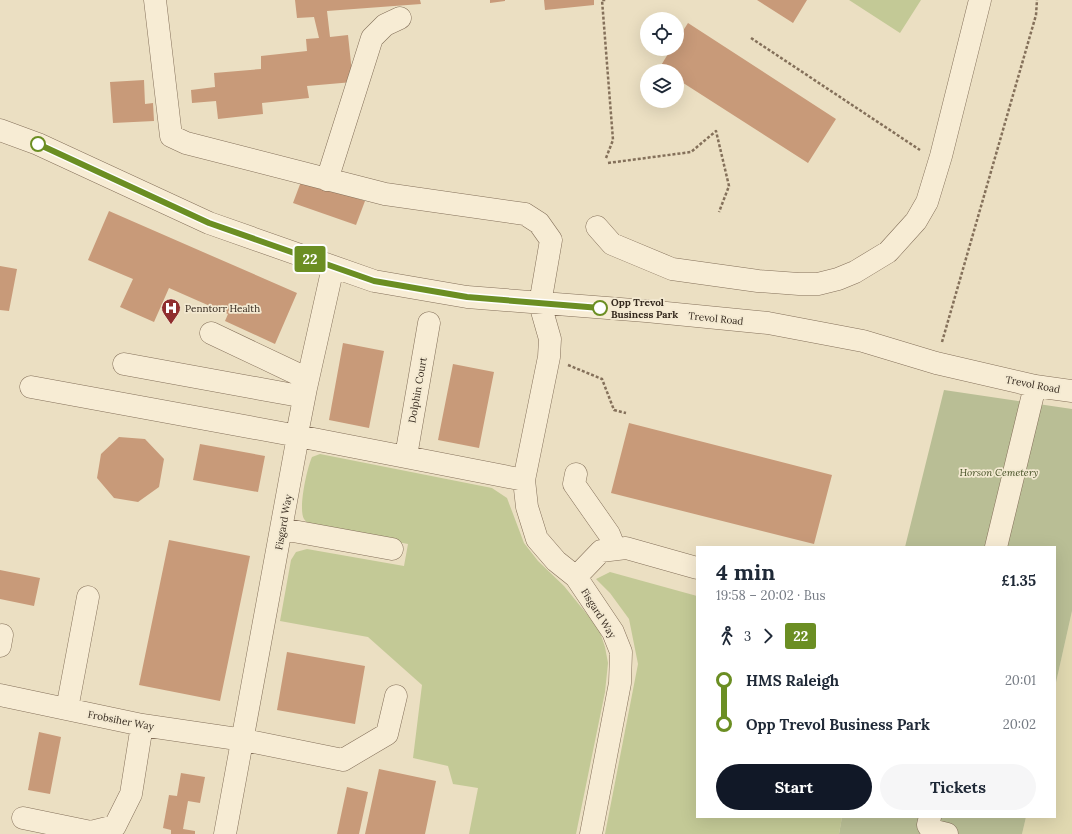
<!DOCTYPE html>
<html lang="en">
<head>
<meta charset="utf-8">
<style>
  :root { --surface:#fff; --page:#f6f6f7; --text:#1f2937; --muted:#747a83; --accent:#111827 }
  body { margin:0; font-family:Lora,serif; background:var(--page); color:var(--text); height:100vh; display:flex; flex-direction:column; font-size:15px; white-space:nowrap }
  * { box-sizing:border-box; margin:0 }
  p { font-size:13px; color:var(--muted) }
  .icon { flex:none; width:22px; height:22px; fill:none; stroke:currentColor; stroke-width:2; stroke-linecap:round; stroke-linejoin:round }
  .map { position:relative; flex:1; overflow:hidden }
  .details { position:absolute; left:696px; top:546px; width:360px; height:272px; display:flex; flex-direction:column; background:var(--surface); border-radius:0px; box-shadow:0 4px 16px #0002 }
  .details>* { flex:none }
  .badge { padding:0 8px; border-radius:3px; font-size:14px; line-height:26px }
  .fabs { position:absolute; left:640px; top:12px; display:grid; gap:8px }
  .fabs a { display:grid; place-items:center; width:44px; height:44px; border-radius:50%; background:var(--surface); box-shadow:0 4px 16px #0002; font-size:20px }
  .map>.badge { position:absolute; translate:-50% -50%; box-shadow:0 0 0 2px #fff }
  .legs { display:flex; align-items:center; gap:6px; height:44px; padding:0 20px; font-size:13px }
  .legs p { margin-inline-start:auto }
  .summary { display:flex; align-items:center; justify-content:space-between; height:68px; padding:0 20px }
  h1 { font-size:22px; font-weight:700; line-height:30px }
  .action { display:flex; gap:8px; margin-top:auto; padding:8px 20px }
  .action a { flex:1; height:46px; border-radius:24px; background:var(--accent); color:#fff; font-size:16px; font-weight:700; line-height:46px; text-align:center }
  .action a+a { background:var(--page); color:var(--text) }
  ul { padding:0 20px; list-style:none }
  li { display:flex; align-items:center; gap:14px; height:44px; font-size:15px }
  li i { display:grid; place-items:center; width:6px; height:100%; margin:0 5px; background:currentColor }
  li i::after { content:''; width:10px; height:10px; margin:-5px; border:3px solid; border-radius:50%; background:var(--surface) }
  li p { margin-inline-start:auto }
  li:first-child i { background:linear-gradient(#0000 50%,currentColor 0) }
  li:last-child i { background:linear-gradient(currentColor 50%,#0000 0) }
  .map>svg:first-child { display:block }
  .farmland { fill:#e0d8b0 }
  .green { fill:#c3c996 }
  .cemetery { fill:#b9be95 }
  .building { fill:#c89a79 }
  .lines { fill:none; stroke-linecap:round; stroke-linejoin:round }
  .minor-casing { stroke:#84705a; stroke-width:23 }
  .path { stroke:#84705a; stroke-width:2.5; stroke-dasharray:3 2; stroke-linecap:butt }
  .minor { stroke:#f7ecd4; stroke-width:22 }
  .line-1-casing { stroke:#fff; stroke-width:9 }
  .line-1 { stroke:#6b8e23; stroke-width:6 }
  .stop-1-dot { fill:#fff; stroke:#6b8e23; stroke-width:2 }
  .labels { text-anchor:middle; stroke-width:3.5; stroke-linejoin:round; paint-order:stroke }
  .stop-label { font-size:10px; font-weight:bold; fill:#35291e; stroke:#f3e9d1; text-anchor:start }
  .poi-label { font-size:10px; fill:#35291e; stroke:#f3e9d1; text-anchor:start }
  .street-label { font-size:10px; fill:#35291e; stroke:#f3e9d1 }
  .park-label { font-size:10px; font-style:italic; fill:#455025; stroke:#f3e9d1 }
</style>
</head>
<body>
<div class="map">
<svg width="1072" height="834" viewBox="0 0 1072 834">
  <rect width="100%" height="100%" fill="#ebdfc2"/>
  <!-- farmland -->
  <path class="farmland" d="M1072 611V834H1022L1026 817H1055V687Z"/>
  <!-- green -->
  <path class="green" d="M849 0H921L900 33Z
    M320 454 492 488 507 498 524 543 538 561 564 586 599 629 605 647 608 663 605 692 576 834H469L478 788 453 784 448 766 413 758 422 685 368 637 280 621 291 560 296 552 307 549 404 566 408 544 312 526C309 524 306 522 304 519 298 509 307 468 312 457Z
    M610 572 697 596V817H842L839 834H605L638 664 629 619 610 593 596 579Z"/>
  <!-- cemetery -->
  <path class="cemetery" d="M944 390 1072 409V611L1055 687V547H905Z
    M842 817H1026L1022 834H839Z"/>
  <!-- building -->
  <path class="building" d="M295 0H420L421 4 327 11 330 37 348 35 353 82 307 86 309 98 262 103 263 114 218 119 216 101 192 103 191 90 215 87 214 73 261 69V56L307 51 306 39 319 38 314 17 297 18Z
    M490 0H505V1L490 3Z
    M544 0H594V5L545 10Z
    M757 0H807L793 23Z
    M688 23 836 119 808 163 677 79V71H665L660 67 671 49H677V40Z
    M144 80 145 104 153 103 154 121 113 123 110 82Z
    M302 179 365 201 356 225 293 203Z
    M109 211 297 293 275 344 225 321 228 314 169 288 154 322 120 307 133 279 88 260Z
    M0 266 17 269 9 311 0 310Z
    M343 343 384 351 369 428 329 420Z
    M453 364 494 372 479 448 438 440Z
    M629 423 832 475 814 544 611 493Z
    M119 437 145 439 164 459 159 487 138 502 114 498 97 478 101 454Z
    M200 444 265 456 258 492 193 480Z
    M169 540 250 556 220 701 139 685Z
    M0 570 40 578 34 606 0 599Z
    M287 652 365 666 355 724 277 710Z
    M39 732 61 737 50 794 28 790Z
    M379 769 436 781 425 834H365Z
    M181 773 205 777 200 803 188 801 183 829 195 831V834H171V830L163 828 169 795 177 796Z
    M347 787 368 792 359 834H337Z"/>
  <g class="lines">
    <defs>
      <path id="minor" d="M155 0 171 136 186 143 385 194 525 214 539 223 551 240 540 304 550 339 549 357 524 480 527 507 537 539 556 561 576 577 613 632 621 652 620 683 591 834
        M0 130 38 144 209 223 374 281 467 297 646 311 768 323 863 341 936 363 1035 386 1072 391
        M327 180 372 38 385 25 400 18
        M597 227 612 244 672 269 758 281 799 284H818L838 279 855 272 888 252 916 221 927 202 941 156 980 0
        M211 333 308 379
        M124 364 294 395 301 393 306 388 333 267
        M31 387 298 436
        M299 424 306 388
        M406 456 429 323
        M576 474 574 484 609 534 615 549
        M282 529 392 549
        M996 547 1035 386
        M576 577 601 551 626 548 697 568
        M0 646 2 635
        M0 695 142 725 244 740 343 760 387 734 396 696
        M67 709 88 597
        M930 817 928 825 931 830 947 834
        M23 818 91 832 115 826 131 794 142 725
        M225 834 298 436 524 480"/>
    </defs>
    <!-- minor casing -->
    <use href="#minor" class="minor-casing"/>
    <!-- path -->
    <path class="path" d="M751 38 920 150
      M606 158 613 140 602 0H607
      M608 163 691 152 716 131 729 186 719 212
      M942 342 1036 15 1037 0
      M568 365 602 379 614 410 626 413"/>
    <!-- minor -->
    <use href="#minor" class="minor"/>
  </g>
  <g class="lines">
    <defs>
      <path id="line-1" d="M38 144 209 223 374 281 467 297 600 308"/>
    </defs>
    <!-- line-1 casing -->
    <use href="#line-1" class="line-1-casing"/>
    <!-- line-1 -->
    <use href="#line-1" class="line-1"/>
  </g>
  <!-- icons -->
  <defs>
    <symbol id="hospital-pin" viewBox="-11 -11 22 30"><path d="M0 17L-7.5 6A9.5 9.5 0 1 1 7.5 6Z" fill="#902d2e" stroke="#f3e9d1"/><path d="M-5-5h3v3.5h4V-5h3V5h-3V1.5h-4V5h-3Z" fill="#fff"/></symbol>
  </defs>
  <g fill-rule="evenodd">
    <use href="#hospital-pin" x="160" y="297" width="22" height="30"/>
  </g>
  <!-- markers -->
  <g class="stop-1-dot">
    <circle cx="38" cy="144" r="7"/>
    <circle cx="600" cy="308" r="7"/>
  </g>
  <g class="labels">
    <!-- stop labels -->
    <g class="stop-label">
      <text x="611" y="306">Opp Trevol<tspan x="611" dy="12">Business Park</tspan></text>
    </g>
    <!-- poi labels -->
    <g class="poi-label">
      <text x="185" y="312">Penntorr Health</text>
    </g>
    <!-- street labels -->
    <g class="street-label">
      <text transform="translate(716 318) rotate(6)" y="4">Trevol Road</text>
      <text transform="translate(1033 384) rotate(11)" y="4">Trevol Road</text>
      <text transform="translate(417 390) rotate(-80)" y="4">Dolphin Court</text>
      <text transform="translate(283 522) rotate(-80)" y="4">Fisgard Way</text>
      <text transform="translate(599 613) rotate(58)" y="4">Fisgard Way</text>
      <text transform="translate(121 720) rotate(11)" y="4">Frobsiher Way</text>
    </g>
    <!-- park labels -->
    <g class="park-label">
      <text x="999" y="476">Horson Cemetery</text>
    </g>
  </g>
</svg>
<div class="fabs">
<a><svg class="icon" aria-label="locate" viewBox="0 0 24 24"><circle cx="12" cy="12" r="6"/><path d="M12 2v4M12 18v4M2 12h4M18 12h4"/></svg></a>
<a><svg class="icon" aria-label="layers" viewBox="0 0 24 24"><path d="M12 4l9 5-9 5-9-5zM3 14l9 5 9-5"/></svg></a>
</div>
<b class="badge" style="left:310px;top:259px;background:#6b8e23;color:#fff">22</b>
<section class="details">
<div class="summary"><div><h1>4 min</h1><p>19:58 – 20:02 · Bus</p></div><b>£1.35</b></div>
<div class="legs"><svg class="icon" aria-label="walk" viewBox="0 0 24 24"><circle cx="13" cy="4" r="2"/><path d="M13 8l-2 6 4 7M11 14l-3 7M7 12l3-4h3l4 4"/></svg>3<svg class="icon" aria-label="forward" viewBox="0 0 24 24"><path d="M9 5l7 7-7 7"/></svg><b class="badge" style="background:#6b8e23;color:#fff">22</b></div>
<ul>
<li><i style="color:#6b8e23"></i><b>HMS Raleigh</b><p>20:01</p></li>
<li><i style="color:#6b8e23"></i><b>Opp Trevol Business Park</b><p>20:02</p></li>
</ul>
<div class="action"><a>Start</a><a>Tickets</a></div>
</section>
</div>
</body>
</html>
